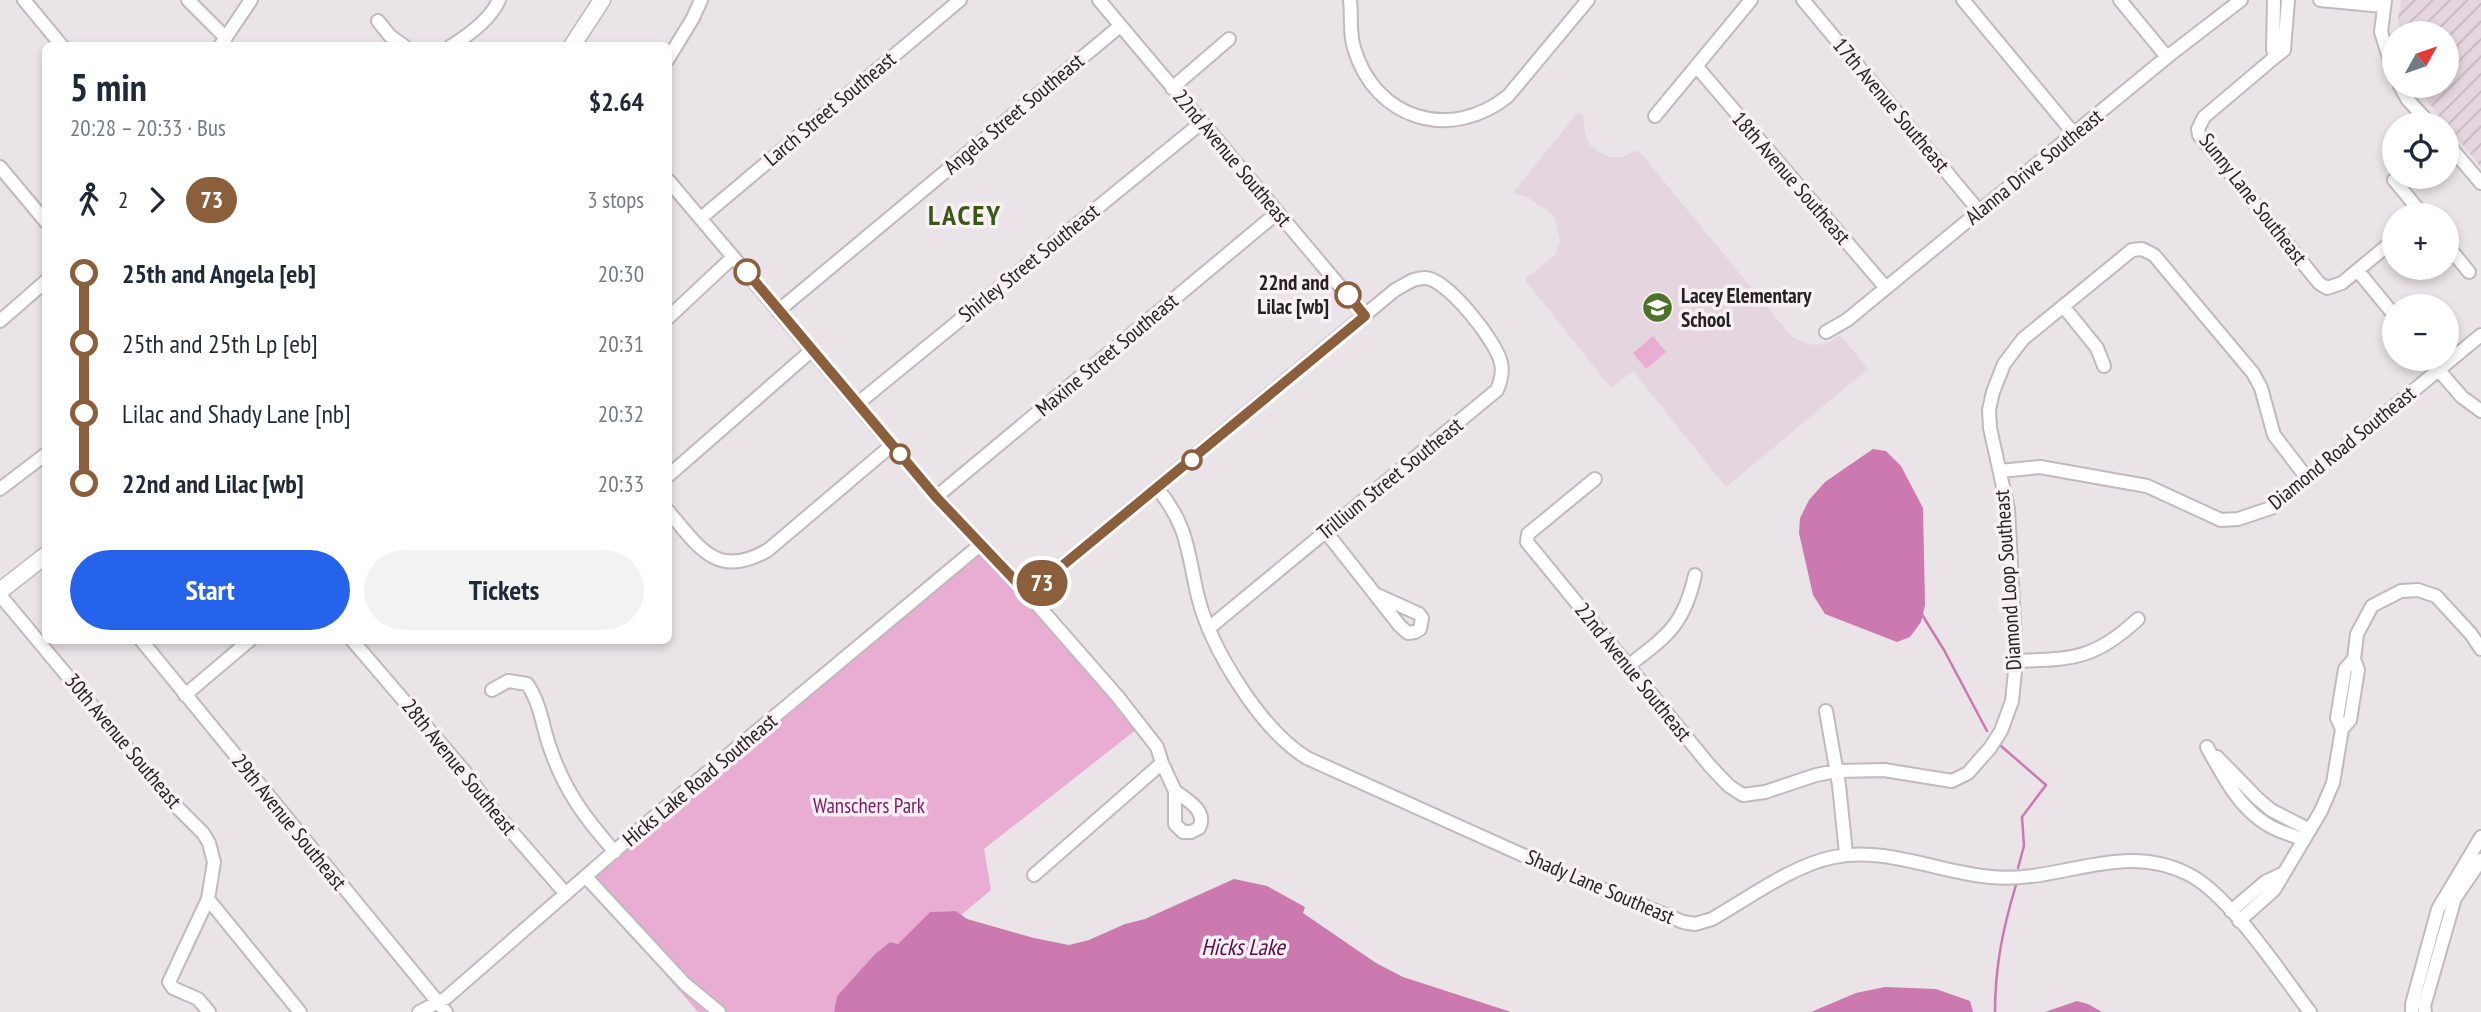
<!DOCTYPE html>
<html lang="en">
<head>
<meta charset="utf-8">
<style>
  :root { --surface:#fff; --page:#f2f2f3; --text:#1f2937; --muted:#747a83; --accent:#2563eb }
  body { margin:0; font-family:"PT Sans Narrow",sans-serif; background:var(--page); color:var(--text); height:100vh; display:flex; flex-direction:column; font-size:26px; white-space:nowrap }
  * { box-sizing:border-box; margin:0 }
  p { font-size:23px; color:var(--muted) }
  .icon { flex:none; width:38px; height:38px; fill:none; stroke:currentColor; stroke-width:2; stroke-linecap:round; stroke-linejoin:round }
  .map { position:relative; flex:1; overflow:hidden }
  .drawer { position:absolute; left:42px; top:42px; width:630px; height:602px; display:flex; flex-direction:column; background:var(--surface); border-radius:10px; box-shadow:0 4px 10px #0003 }
  .drawer>* { flex:none }
  .badge { padding:0 14px; border-radius:23px; font-size:24px; line-height:46px }
  .needle { width:46px; rotate:50deg }
  .controls { position:absolute; left:2382px; top:21px; display:grid; gap:14px }
  .controls a { display:grid; place-items:center; width:77px; height:77px; border-radius:50%; background:var(--surface); box-shadow:0 4px 10px #0003; font-size:35px }
  .map>.badge { position:absolute; translate:-50% -50%; box-shadow:0 0 0 4px #fff }
  .legs { display:flex; align-items:center; gap:10px; height:77px; padding:0 28px; font-size:23px }
  .legs p { margin-inline-start:auto }
  .summary { display:flex; align-items:center; justify-content:space-between; height:119px; padding:0 28px }
  h1 { font-size:38px; font-weight:700; line-height:52px }
  .primary-button { display:flex; gap:14px; margin-top:auto; padding:14px 28px }
  .primary-button a { flex:1; height:80px; border-radius:42px; background:var(--accent); color:#fff; font-size:28px; font-weight:700; line-height:80px; text-align:center }
  .primary-button a+a { background:var(--page); color:var(--text) }
  ul { padding:0 28px; list-style:none }
  li { display:flex; align-items:center; gap:24px; height:70px; font-size:26px }
  li i { display:grid; place-items:center; width:10px; height:100%; margin:0 9px; background:currentColor }
  li i::after { content:''; width:18px; height:18px; margin:-9px; border:5px solid; border-radius:50%; background:var(--surface) }
  li p { margin-inline-start:auto }
  li:first-child i { background:linear-gradient(#0000 50%,currentColor 0) }
  li:last-child i { background:linear-gradient(currentColor 50%,#0000 0) }
  .map>svg:first-child { display:block }
  .built { fill:#e4d5de }
  .industrial { fill:url(#industrial-furrows) }
  .park { fill:#e9acd2 }
  .water { fill:#cc79af }
  .lines { fill:none; stroke-linecap:round; stroke-linejoin:round }
  .stream { stroke:#cc79af; stroke-width:2.5 }
  .minor-casing { stroke:#c0b9bd; stroke-width:16 }
  .major-casing { stroke:#c0b9bd; stroke-width:19 }
  .minor { stroke:#fff; stroke-width:12 }
  .major { stroke:#fff; stroke-width:16 }
  .line-1-casing { stroke:#fff; stroke-width:16 }
  .line-1 { stroke:#8b5e3c; stroke-width:10 }
  .stop-1-dot { fill:#fff; stroke:#8b5e3c; stroke-width:3.5 }
  .labels { text-anchor:middle; stroke-width:7; stroke-linejoin:round; paint-order:stroke }
  .street-label { font-size:21px; fill:#252224; stroke:#f8f0f4 }
  .stop-label { font-size:21px; font-weight:bold; fill:#252224; stroke:#f8f0f4; text-anchor:end }
  .poi-label { font-size:21px; font-weight:bold; fill:#252224; stroke:#f8f0f4; text-anchor:start }
  .park-label { font-size:21px; fill:#7e1b63; stroke:#f8f0f4 }
  .water-label { font-size:23px; font-style:italic; fill:#590d44; stroke:#f8f0f4 }
  .district-label { font-size:28px; font-weight:bold; letter-spacing:2px; fill:#395816; stroke:#f8f0f4 }
</style>
</head>
<body>
<div class="map">
<svg width="2481" height="1012" viewBox="0 0 2481 1012">
  <defs>
    <pattern id="industrial-furrows" width="10" height="10" patternUnits="userSpaceOnUse" patternTransform="scale(1.75)"><rect width="10" height="10" fill="#e4d5de"/><path d="M-1 1l2-2M0 10L10 0M9 11l2-2" fill="none" stroke="#c3b7be"/></pattern>
  </defs>
  <rect width="100%" height="100%" fill="#eae3e7"/>
  <!-- built -->
  <path class="built" d="M1578 112 1583 116 1585 133 1590 145 1602 154 1609 157H1623L1638 150 1792 337 1807 344 1818 345 1830 342 1840 335 1868 369 1726 487 1633 371 1611 388 1526 281V278L1555 255 1560 241 1555 218 1550 212 1527 197 1513 193Z"/>
  <!-- industrial -->
  <path class="industrial" d="M2401 0H2481V167L2415 86H2446V33H2400L2398 19Z"/>
  <!-- park -->
  <path class="park" d="M1653 336 1666 352 1646 369 1633 353Z
    M984 550 1137 729 984 849 991 890 961 915 956 911 930 912 898 944 890 942 875 954 837 996 834 1012H698L586 883Z"/>
  <!-- water -->
  <path class="water" d="M1873 449 1886 451 1901 466 1923 508 1925 605 1921 622 1910 637 1897 642 1825 614 1813 595 1799 533 1800 518 1809 500 1825 482Z
    M1234 879 1267 886 1305 907 1303 913 1376 963 1403 977 1511 1012H834L837 996 875 954 890 942 898 944 930 912 956 911 967 919 1034 938 1069 945 1089 940 1125 924 1145 919Z
    M1885 987 1936 989 1970 1001 1973 1012H1811L1856 993Z
    M2077 1001 2088 1004 2102 1012H2045Z"/>
  <g class="lines">
    <!-- stream -->
    <path class="stream" d="M1921 613 1944 650 1987 731
      M2001 746 2046 785 2022 817 2024 846 2018 868
      M1995 1012C1995 966 2003 928 2016 885"/>
    <defs>
      <path id="minor" d="M24 0 62 46
        M188 0 226 38
        M1099 0 1365 316
        M1350 0C1352 17 1349 32 1354 48 1375 120 1451 142 1508 96L1588 0
        M1803 0 1979 211
        M1963 0 2075 135
        M2120 0 2167 57
        M2274 0 2273 49 2275 57 2284 50 2288 0
        M2320 0 2383 6
        M2385 0 2381 32 2394 73
        M378 21 390 36 404 46
        M220 46 251 0
        M451 46C469 35 490 20 499 0
        M2275 57 2204 117 2198 129 2199 135 2319 283 2327 288 2342 283 2394 240
        M668 59 693 18 701 0
        M1697 67 1886 288
        M2400 86 2408 100 2430 124
        M1172 88 1229 39
        M1655 116 1751 0
        M2446 142 2481 183
        M0 167 46 222
        M668 180 936 497 1028 594 1118 697 1157 747 1162 763 1175 791V824L1183 832H1191L1199 828C1208 811 1187 800 1175 791
        M2394 180 2423 215
        M701 218 960 0
        M2446 244 2469 272
        M2358 271 2394 315
        M2063 306 2097 348 2104 366
        M778 311 1120 26
        M668 318 733 257
        M0 321 46 281
        M1826 332 1847 320 2167 57 2241 0
        M2429 359 2462 397 2481 411
        M857 404 1201 123
        M2000 471 2040 467 2147 486 2221 520 2238 519 2271 508 2481 335
        M668 476 812 350
        M1595 479 1528 534 1527 542 1710 766 1729 786 1743 795 1765 792 1816 775 1837 771 1884 770 1952 781 1968 773 1990 748 2001 731 2012 701 2016 661 2008 509 1990 428 1989 410 1993 392 2004 364 2023 339 2132 250 2142 249 2154 255 2253 373 2261 388 2274 435 2307 478
        M1157 488C1189 527 1187 551 1198 597 1211 649 1261 730 1307 758L1565 874 1683 922 1695 924 1712 919C1749 898 1793 865 1834 857 1886 846 1940 873 1991 877 2059 884 2122 840 2188 874 2229 894 2281 974 2310 1012
        M0 489 46 454
        M936 497 1277 213
        M668 511C699 547 717 580 768 550L892 445
        M1326 532 1400 626 1408 633 1415 632 1420 629 1422 618 1419 614 1375 594
        M1028 594 1395 290C1405 285 1414 277 1426 278 1448 280 1497 342 1501 363 1503 372 1501 381 1497 390L1209 628
        M0 595 174 804 203 833 209 843 214 862 208 899 169 982 173 988 198 999 209 1012
        M141 640 446 1012
        M352 640 465 772 491 808 566 894
        M2016 661C2072 659 2094 660 2138 619
        M1628 666C1667 636 1684 625 1695 575
        M492 690 508 681 527 684C540 702 542 724 549 745 564 790 584 817 615 852
        M185 695 250 640
        M1826 711 1839 785 1846 854
        M2342 729 2337 718 2345 669 2354 659
        M2207 747C2223 776 2239 808 2268 825 2279 832 2293 835 2304 840
        M2217 757 2258 799 2271 810 2310 830
        M1034 875 1162 763
        M587 878 685 984 719 1012
        M208 899 300 1012
        M2231 911 2265 882 2284 873
        M2239 921 2274 890 2321 811 2333 783 2342 729 2350 720 2358 670 2354 659 2357 634 2372 606 2401 591 2418 590 2436 596 2471 634 2481 649
        M419 1012 446 998 648 822 980 545
        M2412 1012V1004L2438 909 2481 837
        M2425 1012 2424 1006 2455 898 2481 860"/>
      <path id="major" d="M572 46 602 0
        M0 591 46 555"/>
    </defs>
    <!-- minor casing -->
    <use href="#minor" class="minor-casing"/>
    <!-- major casing -->
    <use href="#major" class="major-casing"/>
    <!-- minor -->
    <use href="#minor" class="minor"/>
    <!-- major -->
    <use href="#major" class="major"/>
  </g>
  <g class="lines">
    <defs>
      <path id="line-1" d="M747 272 936 497 1028 594 1365 316 1348 295"/>
    </defs>
    <!-- line-1 casing -->
    <use href="#line-1" class="line-1-casing"/>
    <!-- line-1 -->
    <use href="#line-1" class="line-1"/>
  </g>
  <!-- icons -->
  <defs>
    <symbol id="school-disc" viewBox="-11 -11 22 22"><circle r="9.5" fill="#4e722b" stroke="#f8f0f4"/><path d="M0-5L7-2L0 1L-7-2ZM-4 1L0 2.5L4 1V4Q0 6-4 4Z" fill="#fff"/></symbol>
  </defs>
  <g fill-rule="evenodd">
    <use href="#school-disc" x="1640" y="290" width="35" height="35"/>
  </g>
  <!-- markers -->
  <g class="stop-1-dot">
    <circle cx="747" cy="272" r="12"/>
    <circle cx="1348" cy="295" r="12"/>
    <circle cx="900" cy="454" r="9"/>
    <circle cx="1192" cy="460" r="9"/>
  </g>
  <g class="labels">
    <!-- street labels -->
    <g class="street-label">
      <text transform="translate(1891 105) rotate(50)" y="7">17th Avenue Southeast</text>
      <text transform="translate(830 109) rotate(-40)" y="7">Larch Street Southeast</text>
      <text transform="translate(1014 114) rotate(-40)" y="7">Angela Street Southeast</text>
      <text transform="translate(1232 158) rotate(50)" y="7">22nd Avenue Southeast</text>
      <text transform="translate(2034 167) rotate(-39)" y="7">Alanna Drive Southeast</text>
      <text transform="translate(1791 178) rotate(49)" y="7">18th Avenue Southeast</text>
      <text transform="translate(2253 199) rotate(52)" y="7">Sunny Lane Southeast</text>
      <text transform="translate(1029 263) rotate(-39)" y="7">Shirley Street Southeast</text>
      <text transform="translate(1107 355) rotate(-40)" y="7">Maxine Street Southeast</text>
      <text transform="translate(2342 448) rotate(-39)" y="7">Diamond Road Southeast</text>
      <text transform="translate(1390 479) rotate(-39)" y="7">Trillium Street Southeast</text>
      <text transform="translate(2008 580) rotate(-94)" y="7">Diamond Loop Southeast</text>
      <text transform="translate(1633 672) rotate(51)" y="7">22nd Avenue Southeast</text>
      <text transform="translate(123 741) rotate(50)" y="7">30th Avenue Southeast</text>
      <text transform="translate(459 767) rotate(51)" y="7">28th Avenue Southeast</text>
      <text transform="translate(700 780) rotate(-40)" y="7">Hicks Lake Road Southeast</text>
      <text transform="translate(289 822) rotate(51)" y="7">29th Avenue Southeast</text>
      <text transform="translate(1600 887) rotate(23)" y="7">Shady Lane Southeast</text>
    </g>
    <!-- stop labels -->
    <g class="stop-label">
      <text x="1329" y="290">22nd and<tspan x="1329" dy="24">Lilac [wb]</tspan></text>
    </g>
    <!-- poi labels -->
    <g class="poi-label">
      <text x="1681" y="303">Lacey Elementary<tspan x="1681" dy="24">School</tspan></text>
    </g>
    <!-- park labels -->
    <g class="park-label">
      <text x="869" y="813">Wanschers Park</text>
    </g>
    <!-- water labels -->
    <g class="water-label">
      <text x="1243" y="955">Hicks Lake</text>
    </g>
    <!-- district labels -->
    <g class="district-label">
      <text x="965" y="225">LACEY</text>
    </g>
  </g>
</svg>
<div class="controls">
<a><svg class="needle" viewBox="-14 -14 28 28"><path d="M0-13l5 13h-10z" fill="#e53935"/><path d="M0 13l5-13h-10z" fill="#747a83"/></svg></a>
<a><svg class="icon" aria-label="locate" viewBox="0 0 24 24"><circle cx="12" cy="12" r="6"/><path d="M12 2v4M12 18v4M2 12h4M18 12h4"/></svg></a>
<a>+</a>
<a>−</a>
</div>
<b class="badge" style="left:1042px;top:583px;background:#8b5e3c;color:#fff">73</b>
<section class="drawer">
<div class="summary"><div><h1>5 min</h1><p>20:28 – 20:33 · Bus</p></div><b>$2.64</b></div>
<div class="legs"><svg class="icon" aria-label="walk" viewBox="0 0 24 24"><circle cx="13" cy="4" r="2"/><path d="M13 8l-2 6 4 7M11 14l-3 7M7 12l3-4h3l4 4"/></svg>2<svg class="icon" aria-label="forward" viewBox="0 0 24 24"><path d="M9 5l7 7-7 7"/></svg><b class="badge" style="background:#8b5e3c;color:#fff">73</b><p>3 stops</p></div>
<ul>
<li><i style="color:#8b5e3c"></i><b>25th and Angela [eb]</b><p>20:30</p></li>
<li><i style="color:#8b5e3c"></i><span>25th and 25th Lp [eb]</span><p>20:31</p></li>
<li><i style="color:#8b5e3c"></i><span>Lilac and Shady Lane [nb]</span><p>20:32</p></li>
<li><i style="color:#8b5e3c"></i><b>22nd and Lilac [wb]</b><p>20:33</p></li>
</ul>
<div class="primary-button"><a>Start</a><a>Tickets</a></div>
</section>
</div>
</body>
</html>
